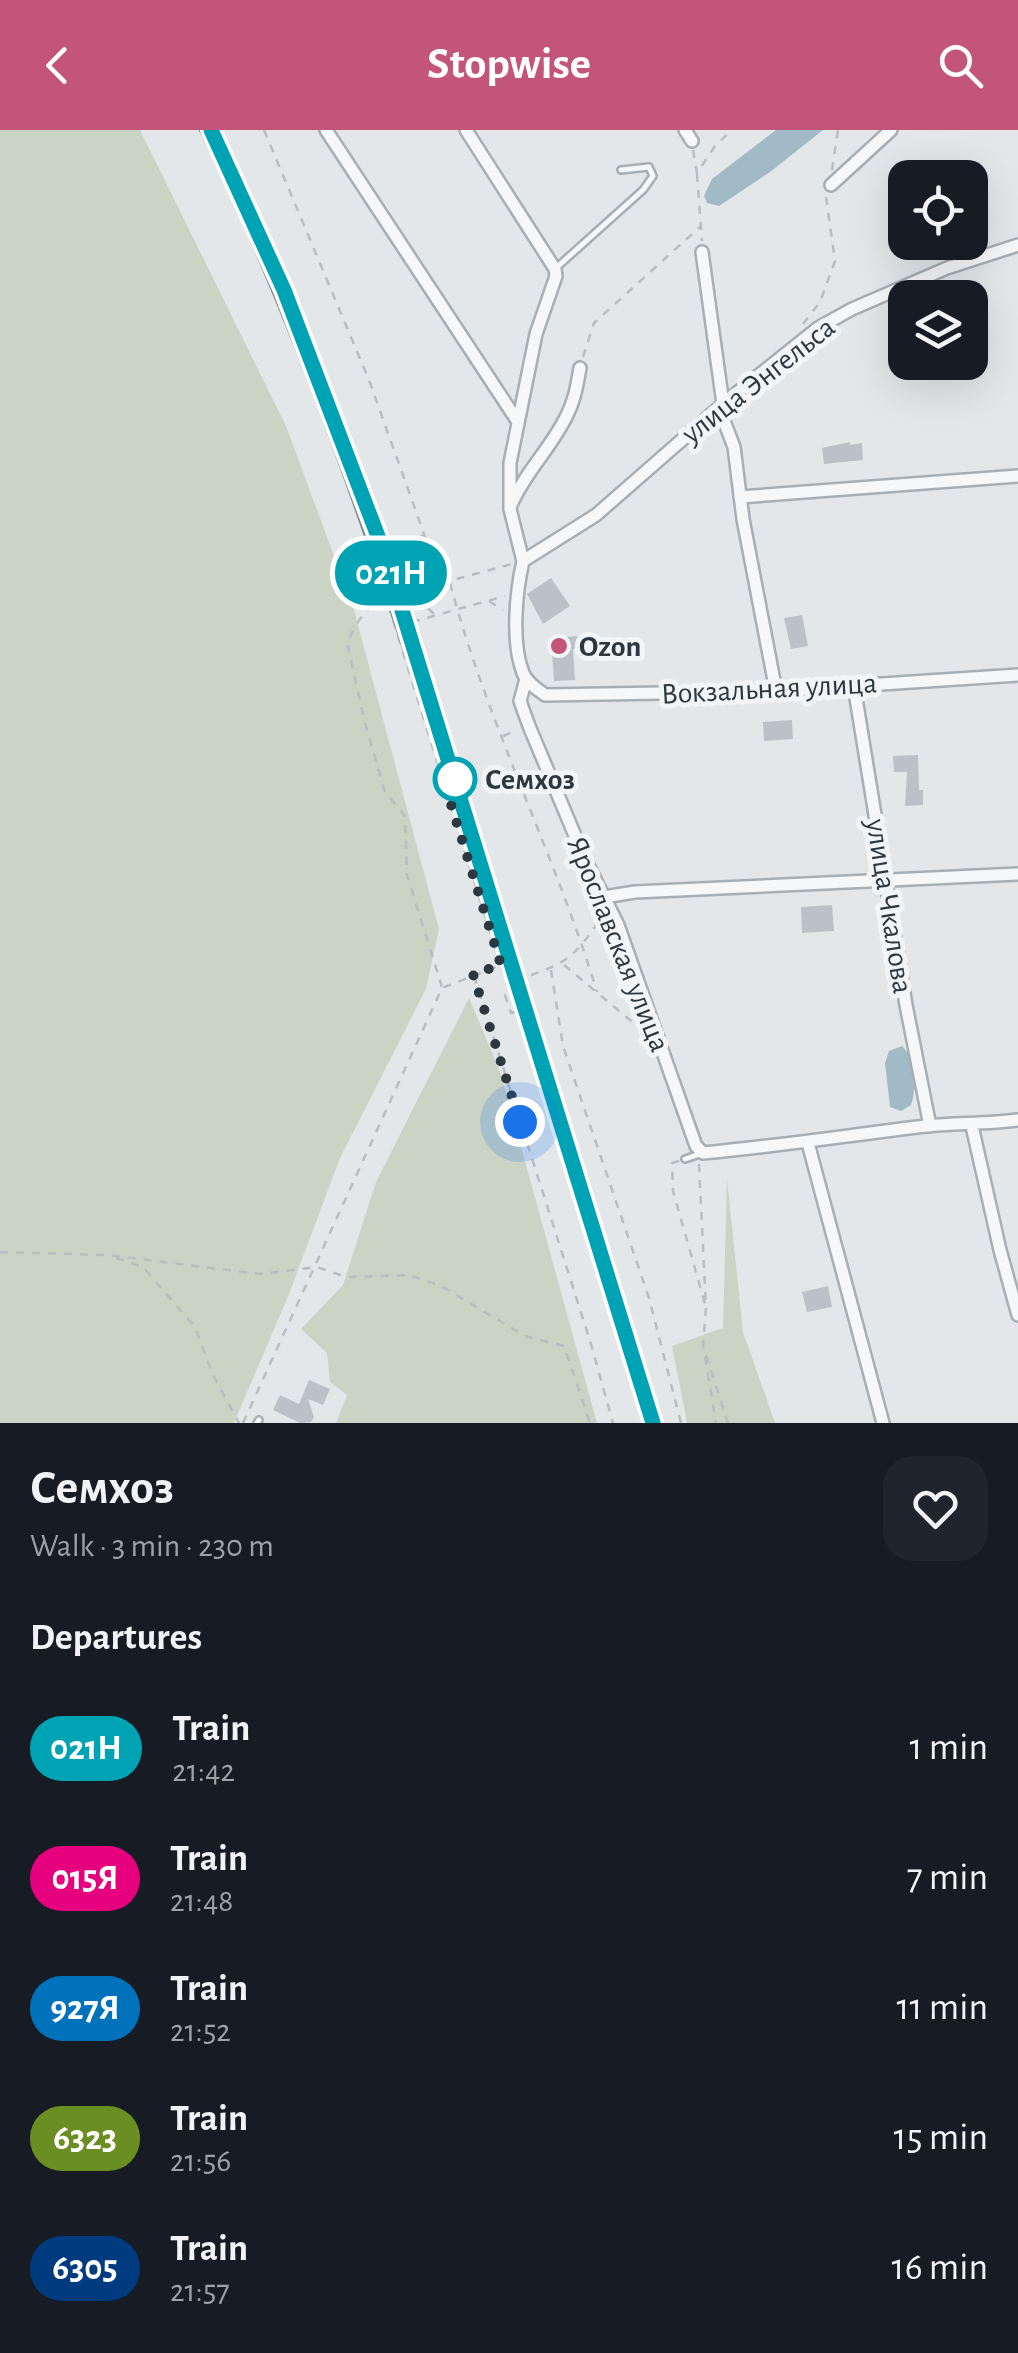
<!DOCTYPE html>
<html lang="en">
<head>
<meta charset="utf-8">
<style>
  :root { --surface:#171b24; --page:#20242c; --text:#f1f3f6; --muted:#9ea1a6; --accent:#c3547a }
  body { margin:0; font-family:"Alegreya Sans",sans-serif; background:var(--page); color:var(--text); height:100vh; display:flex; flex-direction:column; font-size:38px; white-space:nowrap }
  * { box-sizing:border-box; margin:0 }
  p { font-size:32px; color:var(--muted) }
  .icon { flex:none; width:55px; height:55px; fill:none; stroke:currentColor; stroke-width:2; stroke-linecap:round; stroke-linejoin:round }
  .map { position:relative; height:1293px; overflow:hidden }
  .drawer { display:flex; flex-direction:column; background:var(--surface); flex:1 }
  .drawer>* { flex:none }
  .badge { padding:0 20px; border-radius:32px; font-size:35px; line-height:65px }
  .controls { position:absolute; left:888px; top:30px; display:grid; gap:20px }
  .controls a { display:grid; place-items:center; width:100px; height:100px; border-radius:20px; background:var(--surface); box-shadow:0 10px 40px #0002; font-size:50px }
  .you { position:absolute; width:50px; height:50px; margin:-25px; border:8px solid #fff; border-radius:50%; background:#1a73e8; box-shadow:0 0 0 15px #1a73e833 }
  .map>.badge { position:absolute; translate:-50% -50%; box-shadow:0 0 0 5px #fff }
  h2 { padding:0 30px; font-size:38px; line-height:90px }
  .round { display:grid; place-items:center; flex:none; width:105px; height:105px; border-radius:30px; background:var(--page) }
  .overview { display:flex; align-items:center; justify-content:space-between; height:170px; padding:0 30px }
  h1 { font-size:48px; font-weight:700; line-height:75px }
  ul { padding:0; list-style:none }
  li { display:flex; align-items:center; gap:30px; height:130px; padding:0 30px }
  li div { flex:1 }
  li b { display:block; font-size:38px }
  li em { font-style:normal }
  li .badge { min-width:110px; font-weight:700; text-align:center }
  header { display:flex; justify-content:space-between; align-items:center; height:130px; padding:0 30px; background:var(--accent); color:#fff; font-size:45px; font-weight:700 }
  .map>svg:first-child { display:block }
  .green { fill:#cbd3c5 }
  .water { fill:#a1bac6 }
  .building { fill:#bbc1c6 }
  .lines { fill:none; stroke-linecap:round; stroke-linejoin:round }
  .lane-casing { stroke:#a8afb4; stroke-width:10 }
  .street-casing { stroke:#a8afb4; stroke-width:16 }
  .path { stroke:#b9bdc1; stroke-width:2.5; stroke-dasharray:8 8; stroke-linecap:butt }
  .lane { stroke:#f5f7f8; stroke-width:5 }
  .street { stroke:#f5f7f8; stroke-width:11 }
  .rail-casing { stroke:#7e8992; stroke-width:8 }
  .rail { stroke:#f2f5f7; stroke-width:4; stroke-dasharray:11; stroke-linecap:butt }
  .line-casing { stroke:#fff; stroke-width:22 }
  .line { stroke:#00a3b4; stroke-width:15 }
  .walk { stroke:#2c3740; stroke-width:10; stroke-dasharray:0 18 }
  .poi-dot { fill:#c3547a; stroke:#f2f5f7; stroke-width:4 }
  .stop-dot { fill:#fff; stroke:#00a3b4; stroke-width:5 }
  .labels { text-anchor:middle; stroke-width:10; stroke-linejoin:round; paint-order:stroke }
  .street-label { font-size:30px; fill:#2c3740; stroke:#f2f5f7 }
  .poi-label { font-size:30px; font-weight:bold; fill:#2c3740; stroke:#f2f5f7; text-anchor:start }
  .stop-label { font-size:30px; font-weight:bold; fill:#2c3740; stroke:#f2f5f7; text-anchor:start }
</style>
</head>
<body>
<header><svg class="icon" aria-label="back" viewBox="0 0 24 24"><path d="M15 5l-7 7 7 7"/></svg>Stopwise<svg class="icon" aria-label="search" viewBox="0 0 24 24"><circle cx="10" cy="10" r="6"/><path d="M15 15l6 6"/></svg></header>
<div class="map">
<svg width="1018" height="1293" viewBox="0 0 1018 1293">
  <rect width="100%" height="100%" fill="#e3e7ea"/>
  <!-- green -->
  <path class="green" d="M0 0H140L286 296 354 480 439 799 426 859 340 1028 289 1164 234 1293H0Z
    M469 868 501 944 597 1293H336L347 1265 330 1252 327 1223 301 1199 343 1155 376 1052Z
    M727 1049 743 1202 775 1293H687L672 1216 723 1198Z"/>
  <!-- water -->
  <path class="water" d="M776 0H823L770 42 719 76 707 73 704 66 712 49Z
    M902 916C916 929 917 958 911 975L901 981 890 977 885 933 889 921Z"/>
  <!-- building -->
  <path class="building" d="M850 312V315L862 313 863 330 824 334 822 318Z
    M551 448 570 476 543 494 527 464Z
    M802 485 808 516 791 519 784 488Z
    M578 506 579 518 573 519 575 550 554 551 551 508Z
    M792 590 793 609 764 611 763 592Z
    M918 625 919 660H923V675L905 676 907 642H894L893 626Z
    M832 775 834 801 802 803 801 777Z
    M828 1156 832 1177 807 1182 802 1162Z
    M309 1250 330 1259 323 1275 308 1269 314 1287 311 1292 300 1293 273 1280 280 1265 299 1274Z"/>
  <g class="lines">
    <defs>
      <path id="lane" d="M556 138 643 60 653 46 649 37 621 40
        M685 1029 700 1024
        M257 1293 259 1290"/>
      <path id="street" d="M326 0 518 292
        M466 0 555 139 556 146 536 204 510 333V379L523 431
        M685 0 692 11
        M831 55 891 0
        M702 122 723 274
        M719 278 734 317 743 389 776 561
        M740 367 1018 346
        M511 375C525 342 552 317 567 285 575 270 577 254 580 238
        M523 431C516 462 511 512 523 543 527 553 537 559 545 565L776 561 1018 545
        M523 431 596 385 723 274 818 198 852 179 947 138 1018 115
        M526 549 520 571 529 596 584 727 618 795 696 1016 703 1023C778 1016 851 1005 926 996 956 993 987 994 1018 990
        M854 556 906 875 930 996
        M604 767 635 762 1018 744
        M972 996 1000 1120 1018 1185
        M808 1013 883 1293"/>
    </defs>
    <!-- lane casing -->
    <use href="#lane" class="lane-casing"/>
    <!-- street casing -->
    <use href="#street" class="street-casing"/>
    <!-- path -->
    <path class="path" d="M264 0 369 250 429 418 449 451 512 434
      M693 20 697 43 715 16 732 0
      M832 40 838 0
      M697 44 702 111
      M803 194 820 172 835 131 826 67
      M583 227 594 193 701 96
      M394 442 522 846
      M379 445 500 834
      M381 452 374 454 366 430 389 421 396 428 409 460 435 485
      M450 453C487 593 555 724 597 862
      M409 459 423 403
      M386 468 377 470 359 490 347 512 364 589 385 662 405 686 407 745 442 857
      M489 471 503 480
      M412 492 505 466
      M503 606 518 600
      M564 835 642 900
      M551 840 563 916 649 1168 681 1293
      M474 846 591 1214 613 1293
      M679 1031 672 1033 673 1061 705 1174
      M699 1034 706 1178 703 1216 728 1293
      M0 1122 108 1125 260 1144 317 1137 346 1147 409 1145 441 1156 525 1206 564 1216 590 1293
      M116 1128 143 1137 195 1197 213 1245 239 1293
      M705 1227 716 1293
      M243 1293 442 858 501 835 510 863 505 865 511 883 531 877 522 848C566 834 575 827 600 789"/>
    <!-- lane -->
    <use href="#lane" class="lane"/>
    <!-- street -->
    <use href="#street" class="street"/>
    <defs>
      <path id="rail" d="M203 0C305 209 378 429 449 650 517 864 582 1078 647 1293"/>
    </defs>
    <!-- rail casing -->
    <use href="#rail" class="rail-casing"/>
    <!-- rail -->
    <use href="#rail" class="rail"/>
  </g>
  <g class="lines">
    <defs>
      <path id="line" d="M211 0 284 160 384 422 653 1293"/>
    </defs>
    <!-- line casing -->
    <use href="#line" class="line-casing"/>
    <!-- line -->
    <use href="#line" class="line"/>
    <!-- walk -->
    <path class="walk" d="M455 649 444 652 501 835 473 844 520 992"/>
  </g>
  <!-- markers -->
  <circle class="poi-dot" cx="559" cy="516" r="10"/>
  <circle class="stop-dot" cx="455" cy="649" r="20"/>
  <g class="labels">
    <!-- street labels -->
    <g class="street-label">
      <text transform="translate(758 250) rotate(-38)" y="10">улица Энгельса</text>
      <text transform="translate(769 558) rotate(-3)" y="10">Вокзальная улица</text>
      <text transform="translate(890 776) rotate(81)" y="10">улица Чкалова</text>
      <text transform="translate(619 814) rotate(68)" y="10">Ярославская улица</text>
    </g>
    <!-- poi labels -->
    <g class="poi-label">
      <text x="579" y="526">Ozon</text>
    </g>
    <!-- stop labels -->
    <g class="stop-label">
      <text x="485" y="659">Семхоз</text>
    </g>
  </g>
</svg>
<div class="controls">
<a><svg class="icon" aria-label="locate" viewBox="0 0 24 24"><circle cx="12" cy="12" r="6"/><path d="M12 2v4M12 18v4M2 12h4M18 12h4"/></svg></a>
<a><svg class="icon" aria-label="layers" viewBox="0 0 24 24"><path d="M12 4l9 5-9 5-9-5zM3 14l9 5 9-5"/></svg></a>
</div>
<div class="you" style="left:520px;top:992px"></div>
<b class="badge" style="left:391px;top:443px;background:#00a3b4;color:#fff">021Н</b>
</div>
<section class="drawer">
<div class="overview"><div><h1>Семхоз</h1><p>Walk · 3 min · 230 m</p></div><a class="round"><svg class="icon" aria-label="heart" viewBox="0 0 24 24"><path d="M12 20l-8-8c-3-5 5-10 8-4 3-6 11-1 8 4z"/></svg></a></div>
<h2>Departures</h2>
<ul>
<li><span class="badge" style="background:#00a3b4;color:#fff">021Н</span><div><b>Train</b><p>21:42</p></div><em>1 min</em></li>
<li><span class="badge" style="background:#e6007e;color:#fff">015Я</span><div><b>Train</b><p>21:48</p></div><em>7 min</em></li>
<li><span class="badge" style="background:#0072bc;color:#fff">927Я</span><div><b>Train</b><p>21:52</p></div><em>11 min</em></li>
<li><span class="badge" style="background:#6b8e23;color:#fff">6323</span><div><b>Train</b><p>21:56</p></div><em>15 min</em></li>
<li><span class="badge" style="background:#003b80;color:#fff">6305</span><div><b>Train</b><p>21:57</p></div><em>16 min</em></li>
</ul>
</section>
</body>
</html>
